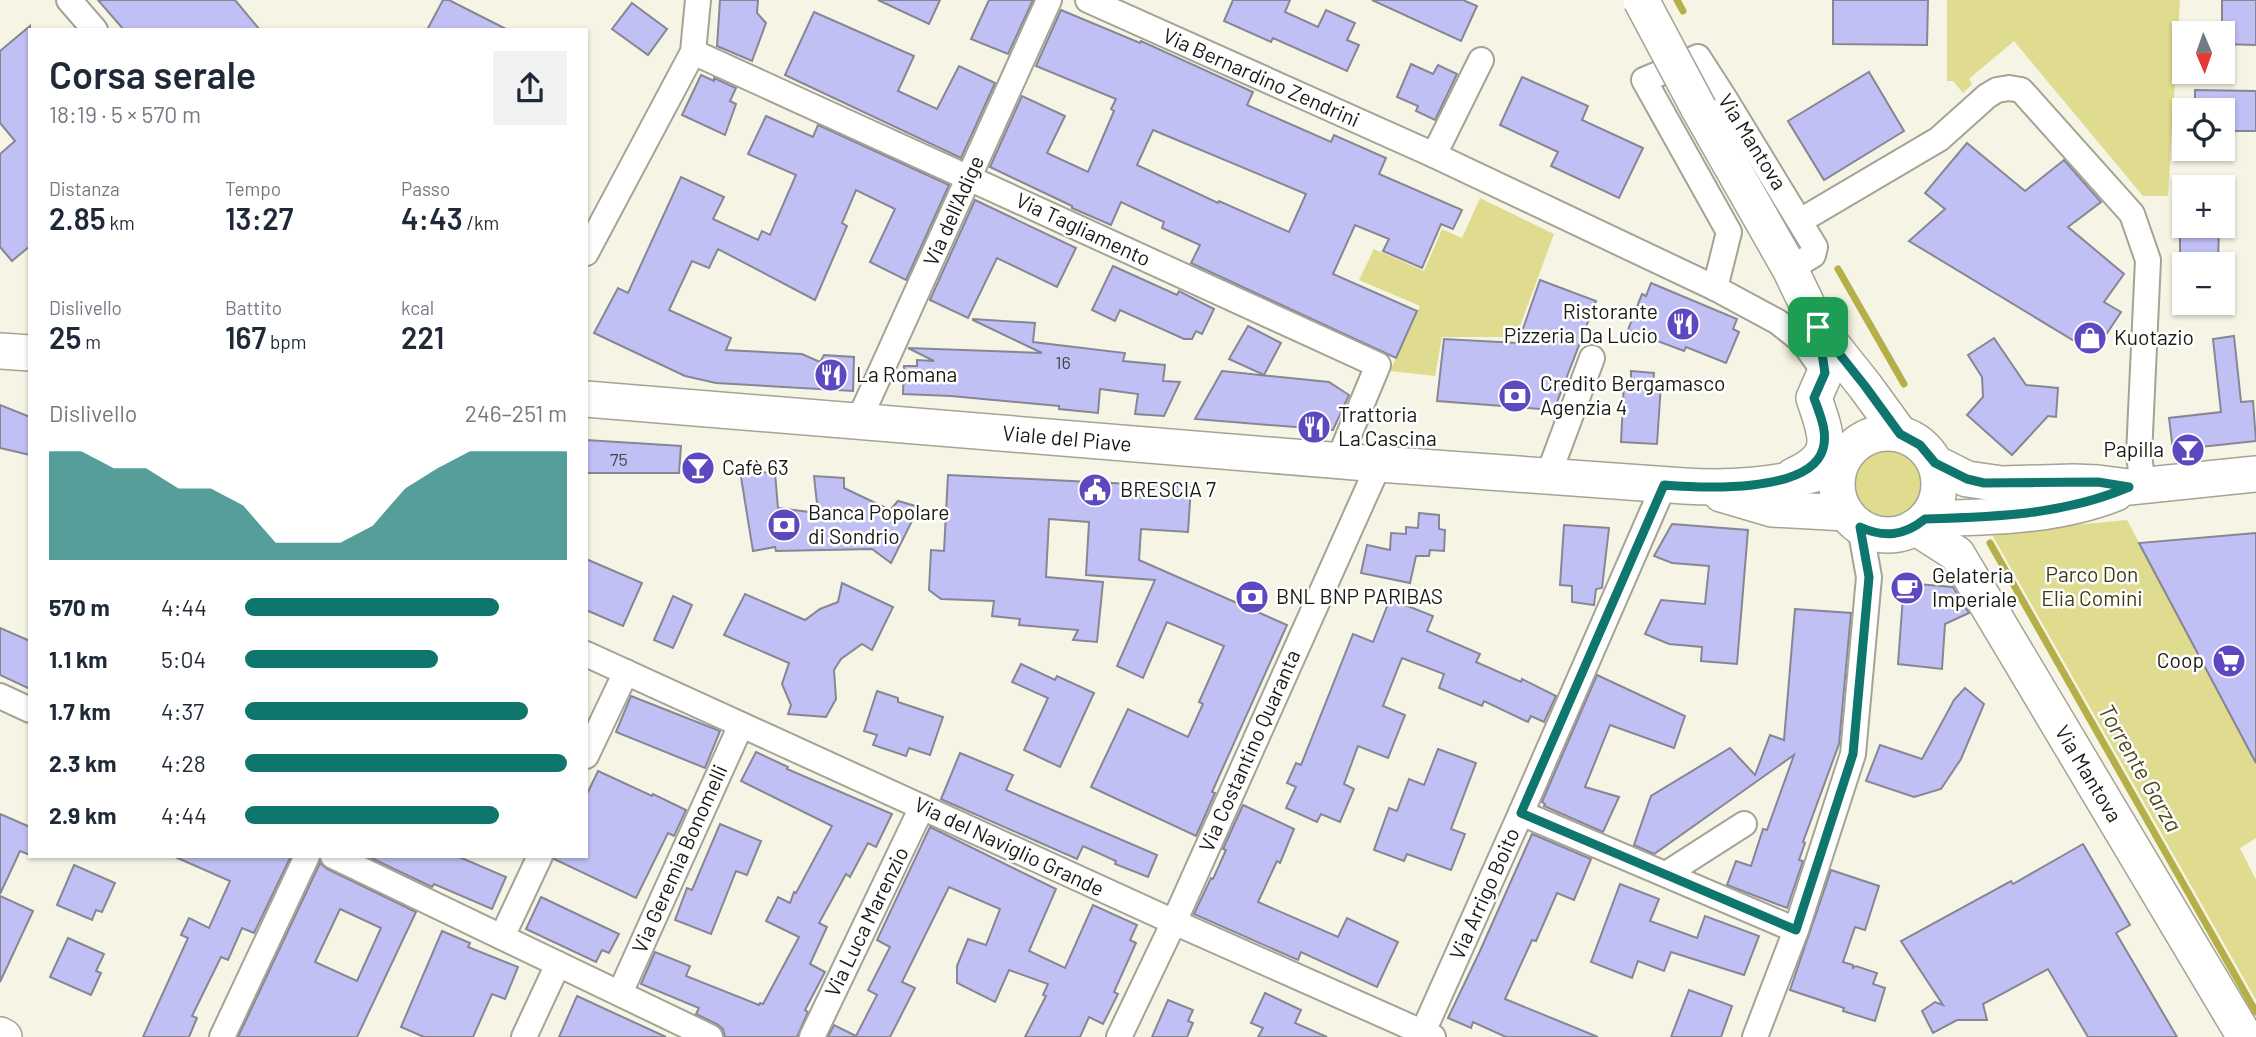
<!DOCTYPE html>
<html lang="it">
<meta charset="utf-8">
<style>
body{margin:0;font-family:Barlow,sans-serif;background:#f2f2f3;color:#1f2937;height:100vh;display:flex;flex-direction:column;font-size:26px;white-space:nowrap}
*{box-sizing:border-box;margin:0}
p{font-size:23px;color:#747a83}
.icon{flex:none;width:38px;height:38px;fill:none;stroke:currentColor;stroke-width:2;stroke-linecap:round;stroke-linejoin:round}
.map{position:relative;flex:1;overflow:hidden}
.details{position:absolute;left:28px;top:28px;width:560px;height:830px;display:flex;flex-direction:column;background:#fff;border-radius:0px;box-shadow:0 2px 5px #0004}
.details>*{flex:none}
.needle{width:46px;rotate:178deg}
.controls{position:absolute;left:2172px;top:21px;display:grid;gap:14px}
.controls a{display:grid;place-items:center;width:63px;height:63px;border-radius:0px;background:#fff;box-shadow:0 2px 5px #0004;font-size:35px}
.pin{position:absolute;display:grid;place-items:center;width:60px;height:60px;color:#fff;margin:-30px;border-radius:14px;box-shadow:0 4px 10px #0006}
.round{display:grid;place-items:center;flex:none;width:74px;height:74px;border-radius:0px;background:#f2f2f3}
.overview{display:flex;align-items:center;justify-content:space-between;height:119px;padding:0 21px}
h1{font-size:38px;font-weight:600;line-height:52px}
.figures{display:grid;grid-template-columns:repeat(3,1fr);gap:10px;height:119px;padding:7px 21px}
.figures div{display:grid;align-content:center}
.figures b{font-size:30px;font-weight:600}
.figures small{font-size:19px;font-weight:400}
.figures p{font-size:19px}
.chart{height:196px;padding:14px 21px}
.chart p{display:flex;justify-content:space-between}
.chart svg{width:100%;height:126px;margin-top:7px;fill:#0f766e;opacity:.7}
ul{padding:0 21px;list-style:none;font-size:23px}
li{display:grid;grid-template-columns:112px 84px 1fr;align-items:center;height:52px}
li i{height:18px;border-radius:9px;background:#0f766e}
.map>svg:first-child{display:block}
.green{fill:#dfdb8f}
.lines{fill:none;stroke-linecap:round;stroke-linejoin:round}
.stream{stroke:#b5af49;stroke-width:7}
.building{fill:#c1c0f5;stroke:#868694;stroke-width:2;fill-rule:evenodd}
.street-casing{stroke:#a4a394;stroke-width:28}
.secondary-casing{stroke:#a4a394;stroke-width:38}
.street{stroke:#fff;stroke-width:24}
.secondary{stroke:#fff;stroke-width:35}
.secondary-bridge-casing{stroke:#a4a394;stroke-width:38;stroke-linecap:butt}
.secondary-bridge{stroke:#fff;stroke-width:35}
.route-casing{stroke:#fff;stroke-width:14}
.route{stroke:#0f766e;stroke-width:9}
.labels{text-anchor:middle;stroke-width:5;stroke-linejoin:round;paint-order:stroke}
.number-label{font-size:18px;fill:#44444c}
.street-label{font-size:21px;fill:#1a1a14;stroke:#fff}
.poi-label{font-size:21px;fill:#1a1a14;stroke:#fff;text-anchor:start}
.park-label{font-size:21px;fill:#3e3c11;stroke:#fff}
.water-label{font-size:23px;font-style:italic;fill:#4c491f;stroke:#fff}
</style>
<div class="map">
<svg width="2256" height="1037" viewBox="0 0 2256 1037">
<rect width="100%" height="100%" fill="#f6f5e5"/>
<!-- green -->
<g class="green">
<path d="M1947,0H2180L2168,196H2143L2014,41L1969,79L1972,84L1963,93L1953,81H1947Z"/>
<path d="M1480,198L1554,234L1516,337H1442L1435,376L1390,371L1420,306L1359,280L1374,249L1424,271L1442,229L1462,238Z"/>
<circle cx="1888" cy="482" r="35"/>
<path d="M2127,520L2256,763V838L2240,848L2256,880V1000L1991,533Z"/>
</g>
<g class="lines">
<!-- stream -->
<g class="stream">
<path d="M1677,0L1683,11"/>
<path d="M1838,269L1904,384"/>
<path d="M1990,543L2256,1012"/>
</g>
</g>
<!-- building -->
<g class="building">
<path d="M98,0H235L260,30H124Z"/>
<path d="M443,0H449L508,30H427Z"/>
<path d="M720,0H758L757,13L766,23L752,61L717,46Z"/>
<path d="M878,0H940L929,24Z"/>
<path d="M989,0H1033L1008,54L971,39Z"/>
<path d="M1233,0H1290L1285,12L1318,27L1326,10L1355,23L1347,40L1359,45L1347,71L1273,38L1271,42L1224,21Z"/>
<path d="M1372,0H1463L1477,6L1461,41Z"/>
<path d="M1833,0H1928L1927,45L1833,44Z"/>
<path d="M2222,0H2256V45L2222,44Z"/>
<path d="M632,3L667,29L648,55L612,29Z"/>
<path d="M1061,10L1140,43L1141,41L1253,92L1247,105L1331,142L1334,135L1386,158L1379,174L1462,210L1453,229L1441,224L1422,268L1383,251L1389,239L1355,225L1333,274L1417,311L1396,358L1191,263L1200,245L1162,228L1164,222L1121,202L1111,225L1072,208V206L990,167L1022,96L1065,116L1047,153L1088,172L1114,111L1111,109L1116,99L1036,66ZM1153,130L1306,194L1289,232L1219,201L1218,203L1137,165Z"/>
<path d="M814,12L914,56L898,91L937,109L959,66L995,83L961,158L785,75Z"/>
<path d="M30,26V246L12,261L0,247V154L15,141L0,123V51Z"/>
<path d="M1411,64L1433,74L1438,65L1457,74L1435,120L1416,111L1418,106L1397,97Z"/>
<path d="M1869,72L1904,131L1824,180L1788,121Z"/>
<path d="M701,75L714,81V78L736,88L730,101L736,104L725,135L682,115Z"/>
<path d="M1522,77L1588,106L1582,120L1643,148L1619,198L1551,166L1558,152L1500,125Z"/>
<path d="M2195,90L2256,91V131H2222V110H2195Z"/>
<path d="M766,116L813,137L818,125L949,185L906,280L870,262L895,209L856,190L842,223L847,226L815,300L718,249L709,268L692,261L669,310L731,338L726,350L802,354L820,362L824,355L854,357L853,391L716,383L685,376L594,333L618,288L628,293L681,177L724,197L713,219L758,240L762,231L770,235L796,175L748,154Z"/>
<path d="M1967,143L2025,191L2064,160L2101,202L2068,227L2124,274L2104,302L2121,312L2094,353L1909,241L1945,209L1925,193Z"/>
<path d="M975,200L1076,248L1057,287L997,258L968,318L930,300Z"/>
<path d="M2180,226H2219L2218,264H2180Z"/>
<path d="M1113,266L1177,295L1179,291L1214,309L1202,334L1196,331L1192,339H1184L1120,310L1115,321L1092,310Z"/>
<path d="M1540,280L1596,301L1554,410L1437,401L1444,339L1518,343Z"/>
<path d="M1651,283L1737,319L1733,329L1739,332L1726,363L1686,347L1684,351L1628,330L1642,294L1646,296Z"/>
<path d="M973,319L1035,323L1033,342L1125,353L1123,361L1165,365L1163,381L1180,382L1164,416L1135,414L1138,394L1100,389L1098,413L1059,409V406L951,396L903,394L904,366H917V360L934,361L908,348L1042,353L973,320Z"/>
<path d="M1248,326L1281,343L1264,375L1229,359Z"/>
<path d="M2234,336L2241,402L2253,401L2256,441L2173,450L2169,418L2221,412L2213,339Z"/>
<path d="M1994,338L2026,385L2058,388L2056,417L2048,416L2012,455L1967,415L1983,397L1982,377L1968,355Z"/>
<path d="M1222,371L1329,382L1349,395L1333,430L1195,419Z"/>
<path d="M1631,371L1654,373L1653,383L1661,384L1657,444L1621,442L1624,382H1631Z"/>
<path d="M0,405L30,417V455L0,448Z"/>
<path d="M586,440L681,446L679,473H586Z"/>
<path d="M740,471L775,473L778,508L818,513L814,476L844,478V488L890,510L898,501L919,507L891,563L872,549L776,551L775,547L753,551Z"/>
<path d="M948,475L1191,487L1188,532L1141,529L1139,560L1287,625L1212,792L1215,793L1196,836L1091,787L1128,709L1188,737L1203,704L1199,702L1224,646L1167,622L1143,678L1117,666L1155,580L1086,575L1089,522L1049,519L1046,577L1103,582L1097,642L1073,640L1078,630L1019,625L1020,619L992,616L994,601L941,599L929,590L931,550L944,551Z"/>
<path d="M1419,513L1439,515V529L1445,530L1444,551L1430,550L1429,556H1416L1410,583L1361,573L1367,545L1390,550L1391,533L1406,534V527L1418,528Z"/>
<path d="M1672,524L1748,530L1737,664L1701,661L1702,647L1669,644L1645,634L1661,600L1705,604L1709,566L1672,563L1654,556Z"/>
<path d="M1564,525L1609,528L1602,588L1596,589L1594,605L1572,602V586L1560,585Z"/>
<path d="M2256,533V763L2139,543Z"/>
<path d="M586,559L642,583L623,626L586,610Z"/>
<path d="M842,583L893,607L872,650L862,644L841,659L834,670L836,699L826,717L788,714L791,705L782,684L789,663L724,635L745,594L805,620L820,609L838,602Z"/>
<path d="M1904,583L1953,587L1969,613L1945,624L1942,669L1898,664Z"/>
<path d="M673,596L692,605L673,648L654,640Z"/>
<path d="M1390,599L1433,616L1427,631L1480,654L1476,662L1521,682L1522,679L1556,696L1544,722L1531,716L1528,722L1484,701L1482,706L1439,688L1444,674L1402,658L1383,706L1405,715L1388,758L1358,746L1344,784L1354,789L1340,822L1321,814L1317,822L1286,808L1296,787L1287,783L1296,763L1301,765L1353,634L1373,642Z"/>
<path d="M1795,609L1851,613L1839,744L1803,842L1805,843L1799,860L1803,861L1787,908L1727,885L1736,861L1751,866L1763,829L1767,830L1794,755L1654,854L1634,845L1651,796L1730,748L1755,775L1770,735L1784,740Z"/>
<path d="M0,628L30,641V689L0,675Z"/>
<path d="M1021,664L1055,680L1057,676L1094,693L1060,767L1024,750L1048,698L1012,682Z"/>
<path d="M1597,675L1685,716L1674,748L1610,725L1585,787L1619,797L1603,832L1544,806L1545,804L1542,802Z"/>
<path d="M1965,688L1984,704L1961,759L1941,789L1914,797L1866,781L1880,745L1922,759L1954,700Z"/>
<path d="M877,691L898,698V702L943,717L930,755L909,748L906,756L873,745L877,735L864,731Z"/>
<path d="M631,696L720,731L705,768L616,732Z"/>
<path d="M1438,749L1476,763L1451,829L1465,834L1451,870L1407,854L1404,861L1374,850L1389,808L1397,811L1409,779L1424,785Z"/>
<path d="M756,752L788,767L787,769L892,814L876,847L868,843L850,877L846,874L819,923L827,927L810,964L825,972L805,1010L808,1012L797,1037H725L723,1029L717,1024L696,1014L699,1008L641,984L655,952L690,966L686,976L759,1005L760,1003L763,1004L799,937L766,921L778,897L790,903L794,892L796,893L832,826L741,781Z"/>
<path d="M960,753L1013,775L1006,790L1157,855L1148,877L1115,864L1116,861L1083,846L1077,859L943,800L941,799Z"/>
<path d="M598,771L652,796L653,794L686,810L674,836L668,833L636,898L554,859L555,856H586V796Z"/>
<path d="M1243,805L1294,829L1280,863L1277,861L1258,902L1338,937L1347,918L1398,942L1377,987L1301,952L1298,960L1194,914L1211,878L1213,879L1226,850L1223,849Z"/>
<path d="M0,814L30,827V855L20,851L0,894Z"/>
<path d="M720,824L761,841L747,875L736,871L711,934L675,920L687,888L692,890Z"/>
<path d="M930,827L1056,889L1029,951L1065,968L1093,905L1137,925L1130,940L1136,943L1114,992L1118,994L1103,1024L1089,1017L1080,1037H1025L1046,996L1043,995L1048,984L1009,970L995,1002L957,983V966L968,939L986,945L1000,909L949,887L902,982L915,988L890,1037H828L834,1025L856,1036L877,995L868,990L890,947L877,940Z"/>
<path d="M1532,834L1591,859L1574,900L1557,893L1536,941L1532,940L1505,999L1598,1037H1506L1473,1022L1471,1028L1448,1018L1480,951Z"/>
<path d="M2083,844L2130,925L2116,933L2177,1037H2088L2048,969L1983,1004L1987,1020H1957L1933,1033L1922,1011L1935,1002L1943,1005L1901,941L2011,881L2013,884Z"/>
<path d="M173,856H291L254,933L242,928L228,960L221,957L192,1016L197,1018L189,1037H143L188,938L181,935L189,918L209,928L230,881Z"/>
<path d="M367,856H457L506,877L492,909L434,884L432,887Z"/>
<path d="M320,863L327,869L416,912L357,1037H238ZM340,909L381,928L357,981L315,962Z"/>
<path d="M74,865L115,883L102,912L96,910L92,920L57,905Z"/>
<path d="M1831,870L1879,886L1865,930L1855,927L1843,962L1853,965V968L1856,966L1877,973L1873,984L1885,988L1875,1021L1843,1011L1844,1008L1790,990Z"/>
<path d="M1620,884L1659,899L1650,921L1697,938L1705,916L1759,936L1744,975L1671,952L1664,971L1638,961L1632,978L1591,962Z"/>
<path d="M0,896L33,911L0,982Z"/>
<path d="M541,897L619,934L609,953L602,950L596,962L526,929Z"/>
<path d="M442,931L470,943L468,947L518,967L505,999L492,994L473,1037H424L401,1027Z"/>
<path d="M68,938L104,954L96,971L101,973L91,995L50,977Z"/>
<path d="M1689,990L1732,1006L1721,1037H1671Z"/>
<path d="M1265,993L1301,1010L1295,1023L1327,1037H1258L1263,1028L1251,1023Z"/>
<path d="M577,996L666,1037H559Z"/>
<path d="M1168,1000L1193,1010L1188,1021L1193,1023L1187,1037H1152Z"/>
</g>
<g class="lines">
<defs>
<g id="street">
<path d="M69,0L95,30"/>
<path d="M1088,0L1434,155L1715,288L1778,322L1803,342L1825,373"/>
<path d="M693,52L1378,365L1338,461"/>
<path d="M1434,155L1481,60"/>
<path d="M1800,221L1939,139L1987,96L1997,90L2009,88L2021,90L2132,214L2148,260L2139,455L2143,486"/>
<path d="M586,253L693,52L698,0"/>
<path d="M1715,288L1729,232L1644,80L1698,57L1725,99L1815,247L1813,255L1790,269"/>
<path d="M858,422L1049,0"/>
<path d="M1548,476L1592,358"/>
<path d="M586,654L1174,922L1433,1037"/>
<path d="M0,696L30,710"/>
<path d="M586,756L626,672"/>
<path d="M1521,813L1796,930"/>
<path d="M333,856L710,1037"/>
<path d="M1666,874L1744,824"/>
<path d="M502,937L540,856"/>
<path d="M620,993L741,725"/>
<path d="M1423,1032L1521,813L1664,485"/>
<path d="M222,1037L307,856"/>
<path d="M524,1037L558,964"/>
<path d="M812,1037L922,807"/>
<path d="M1119,1037L1174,922L1379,464"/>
<path d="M1755,1037L1796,930L1853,754L1869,577L1860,527"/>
</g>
<g id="secondary">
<path d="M1699,109L1790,269L1818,327L1865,386L1900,434"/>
<path d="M0,351L30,353"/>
<path d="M586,399L1379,464L1684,486C1736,489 1792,485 1840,465"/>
<circle cx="1888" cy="484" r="51"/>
<path d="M1935,463L1967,479L2002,484L2074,482L2098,483L2129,487L2256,474"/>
<path d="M1793,476C1837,456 1827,437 1814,398L1825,373"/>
<path d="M1721,494L1772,509L1846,513"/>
<path d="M1925,519C1989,517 2056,517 2116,493"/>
<path d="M1915,527L1957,554L2245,1037"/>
<path d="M0,1035L4,1037"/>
</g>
</defs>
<!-- street casing -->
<use href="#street" class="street-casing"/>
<!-- secondary casing -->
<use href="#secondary" class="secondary-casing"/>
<!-- street -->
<use href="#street" class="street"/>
<!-- secondary -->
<use href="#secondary" class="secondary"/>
<defs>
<path id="secondary-bridge" d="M1641,0L1699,109"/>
</defs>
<!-- secondary-bridge casing -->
<use href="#secondary-bridge" class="secondary-bridge-casing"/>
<!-- secondary-bridge -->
<use href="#secondary-bridge" class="secondary-bridge"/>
</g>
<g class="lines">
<defs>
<path id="route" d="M1818,327L1865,386L1900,434L1920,445L1935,463L1967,479L1984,483L2098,482L2129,487C2063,515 1996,517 1925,519C1904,536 1884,538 1860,527L1869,577L1853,754L1796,930L1521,813L1664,485C1701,488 1810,494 1823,449C1828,432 1820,415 1814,398L1825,373Z"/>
</defs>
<!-- route casing -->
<use href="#route" class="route-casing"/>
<!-- route -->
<use href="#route" class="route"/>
</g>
<!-- icons -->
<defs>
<symbol id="restaurant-disc" viewBox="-11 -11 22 22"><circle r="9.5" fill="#5d48c0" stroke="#fff"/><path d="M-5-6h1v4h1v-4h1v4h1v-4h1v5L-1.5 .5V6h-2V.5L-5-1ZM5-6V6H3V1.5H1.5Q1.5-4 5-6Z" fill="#fff"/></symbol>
<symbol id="shop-disc" viewBox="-11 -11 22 22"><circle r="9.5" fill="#5d48c0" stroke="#fff"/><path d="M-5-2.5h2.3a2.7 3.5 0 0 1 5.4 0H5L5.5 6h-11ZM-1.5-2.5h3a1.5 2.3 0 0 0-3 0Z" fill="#fff"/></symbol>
<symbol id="bank-disc" viewBox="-11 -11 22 22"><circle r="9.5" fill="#5d48c0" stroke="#fff"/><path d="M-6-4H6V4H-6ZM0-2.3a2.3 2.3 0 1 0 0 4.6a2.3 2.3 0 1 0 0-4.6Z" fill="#fff"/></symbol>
<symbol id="bar-disc" viewBox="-11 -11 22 22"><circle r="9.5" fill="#5d48c0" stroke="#fff"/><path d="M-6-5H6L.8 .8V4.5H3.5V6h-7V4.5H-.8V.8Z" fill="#fff"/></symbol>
<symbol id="civic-disc" viewBox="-11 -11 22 22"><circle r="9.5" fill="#5d48c0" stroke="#fff"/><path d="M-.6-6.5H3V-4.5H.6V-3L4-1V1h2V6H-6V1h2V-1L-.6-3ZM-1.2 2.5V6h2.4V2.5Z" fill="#fff"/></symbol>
<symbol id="cafe-disc" viewBox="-11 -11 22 22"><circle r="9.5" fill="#5d48c0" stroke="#fff"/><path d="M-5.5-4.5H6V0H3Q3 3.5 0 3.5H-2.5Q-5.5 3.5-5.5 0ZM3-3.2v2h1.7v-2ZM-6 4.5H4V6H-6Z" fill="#fff"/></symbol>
<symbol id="supermarket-disc" viewBox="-11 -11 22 22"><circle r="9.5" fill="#5d48c0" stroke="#fff"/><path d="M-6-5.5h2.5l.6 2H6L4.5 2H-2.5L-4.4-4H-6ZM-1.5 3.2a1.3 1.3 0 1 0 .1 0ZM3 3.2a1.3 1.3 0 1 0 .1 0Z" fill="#fff"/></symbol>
</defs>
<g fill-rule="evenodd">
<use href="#restaurant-disc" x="1664" y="305" width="38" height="38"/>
<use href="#shop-disc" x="2071" y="319" width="38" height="38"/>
<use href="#restaurant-disc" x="812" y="356" width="38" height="38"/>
<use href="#bank-disc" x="1496" y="377" width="38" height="38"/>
<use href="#restaurant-disc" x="1295" y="408" width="38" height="38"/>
<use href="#bar-disc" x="2169" y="431" width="38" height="38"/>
<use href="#bar-disc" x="679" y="449" width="38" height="38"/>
<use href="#civic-disc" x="1076" y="471" width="38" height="38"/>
<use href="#bank-disc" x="765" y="506" width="38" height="38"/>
<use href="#cafe-disc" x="1888" y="569" width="38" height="38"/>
<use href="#bank-disc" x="1233" y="578" width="38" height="38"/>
<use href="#supermarket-disc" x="2210" y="642" width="38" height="38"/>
</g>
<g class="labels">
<!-- number labels -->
<g class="number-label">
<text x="1063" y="369">16</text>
<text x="619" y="466">75</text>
</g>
<!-- street labels -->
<g class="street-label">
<text transform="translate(1261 78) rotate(24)" y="7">Via Bernardino Zendrini</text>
<text transform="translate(1752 142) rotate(58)" y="7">Via Mantova</text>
<text transform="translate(954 211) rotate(-66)" y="7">Via dell'Adige</text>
<text transform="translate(1083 230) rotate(25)" y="7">Via Tagliamento</text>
<text transform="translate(1067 439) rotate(5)" y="7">Viale del Piave</text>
<text transform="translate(1250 751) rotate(-66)" y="7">Via Costantino Quaranta</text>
<text transform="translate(2088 774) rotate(59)" y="7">Via Mantova</text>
<text transform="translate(1009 847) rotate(25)" y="7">Via del Naviglio Grande</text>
<text transform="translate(680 859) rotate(-66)" y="7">Via Geremia Bonomelli</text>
<text transform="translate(1485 894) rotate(-66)" y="7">Via Arrigo Boito</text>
<text transform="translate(867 922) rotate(-64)" y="7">Via Luca Marenzio</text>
</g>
<!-- poi labels -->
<g class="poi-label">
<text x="1658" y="319" text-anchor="end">Ristorante<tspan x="1658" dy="24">Pizzeria Da Lucio</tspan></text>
<text x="2114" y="345">Kuotazio</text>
<text x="856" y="382">La Romana</text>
<text x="1540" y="391">Credito Bergamasco<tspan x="1540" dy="24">Agenzia 4</tspan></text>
<text x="1338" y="422">Trattoria<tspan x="1338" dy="24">La Cascina</tspan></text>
<text x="2164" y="457" text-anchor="end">Papilla</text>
<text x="722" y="475">Cafè 63</text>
<text x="1120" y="497">BRESCIA 7</text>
<text x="808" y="520">Banca Popolare<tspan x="808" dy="24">di Sondrio</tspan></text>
<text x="1932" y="583">Gelateria<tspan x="1932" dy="24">Imperiale</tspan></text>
<text x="1276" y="604">BNL BNP PARIBAS</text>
<text x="2204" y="668" text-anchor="end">Coop</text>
</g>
<!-- park labels -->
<g class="park-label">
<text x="2092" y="582">Parco Don<tspan x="2092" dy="24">Elia Comini</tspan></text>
</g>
<!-- water labels -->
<g class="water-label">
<text transform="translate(2140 768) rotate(60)" y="8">Torrente Garza</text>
</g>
</g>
</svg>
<div class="controls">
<a><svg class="needle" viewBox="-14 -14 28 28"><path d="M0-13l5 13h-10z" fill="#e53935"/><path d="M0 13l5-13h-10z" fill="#747a83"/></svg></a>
<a><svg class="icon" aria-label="locate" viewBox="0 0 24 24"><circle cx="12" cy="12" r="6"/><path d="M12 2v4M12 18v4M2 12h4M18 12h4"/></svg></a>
<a>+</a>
<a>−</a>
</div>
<div class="pin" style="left:1818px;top:327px;background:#1e9e55"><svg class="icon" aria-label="arrive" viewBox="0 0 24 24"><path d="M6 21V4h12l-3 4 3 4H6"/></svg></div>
<section class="details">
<div class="overview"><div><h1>Corsa serale</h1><p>18:19 · 5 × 570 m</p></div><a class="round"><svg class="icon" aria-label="share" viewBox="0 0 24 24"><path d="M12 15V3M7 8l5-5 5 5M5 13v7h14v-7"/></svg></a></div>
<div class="figures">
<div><p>Distanza</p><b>2.85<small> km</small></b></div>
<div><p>Tempo</p><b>13:27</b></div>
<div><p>Passo</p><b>4:43<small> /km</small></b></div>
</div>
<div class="figures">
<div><p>Dislivello</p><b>25<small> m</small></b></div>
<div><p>Battito</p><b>167<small> bpm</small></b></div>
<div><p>kcal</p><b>221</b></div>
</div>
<div class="chart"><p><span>Dislivello</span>246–251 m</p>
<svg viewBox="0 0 160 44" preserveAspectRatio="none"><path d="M0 44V6L10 6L20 12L30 12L40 19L50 19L60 25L70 38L80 38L90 38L100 32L110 19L120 12L130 6L140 6L150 6L160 6V44z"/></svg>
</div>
<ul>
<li><b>570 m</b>4:44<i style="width:79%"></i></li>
<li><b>1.1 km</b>5:04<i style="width:60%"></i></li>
<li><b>1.7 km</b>4:37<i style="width:88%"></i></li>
<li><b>2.3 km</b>4:28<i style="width:100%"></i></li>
<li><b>2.9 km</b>4:44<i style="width:79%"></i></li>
</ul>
</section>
</div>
